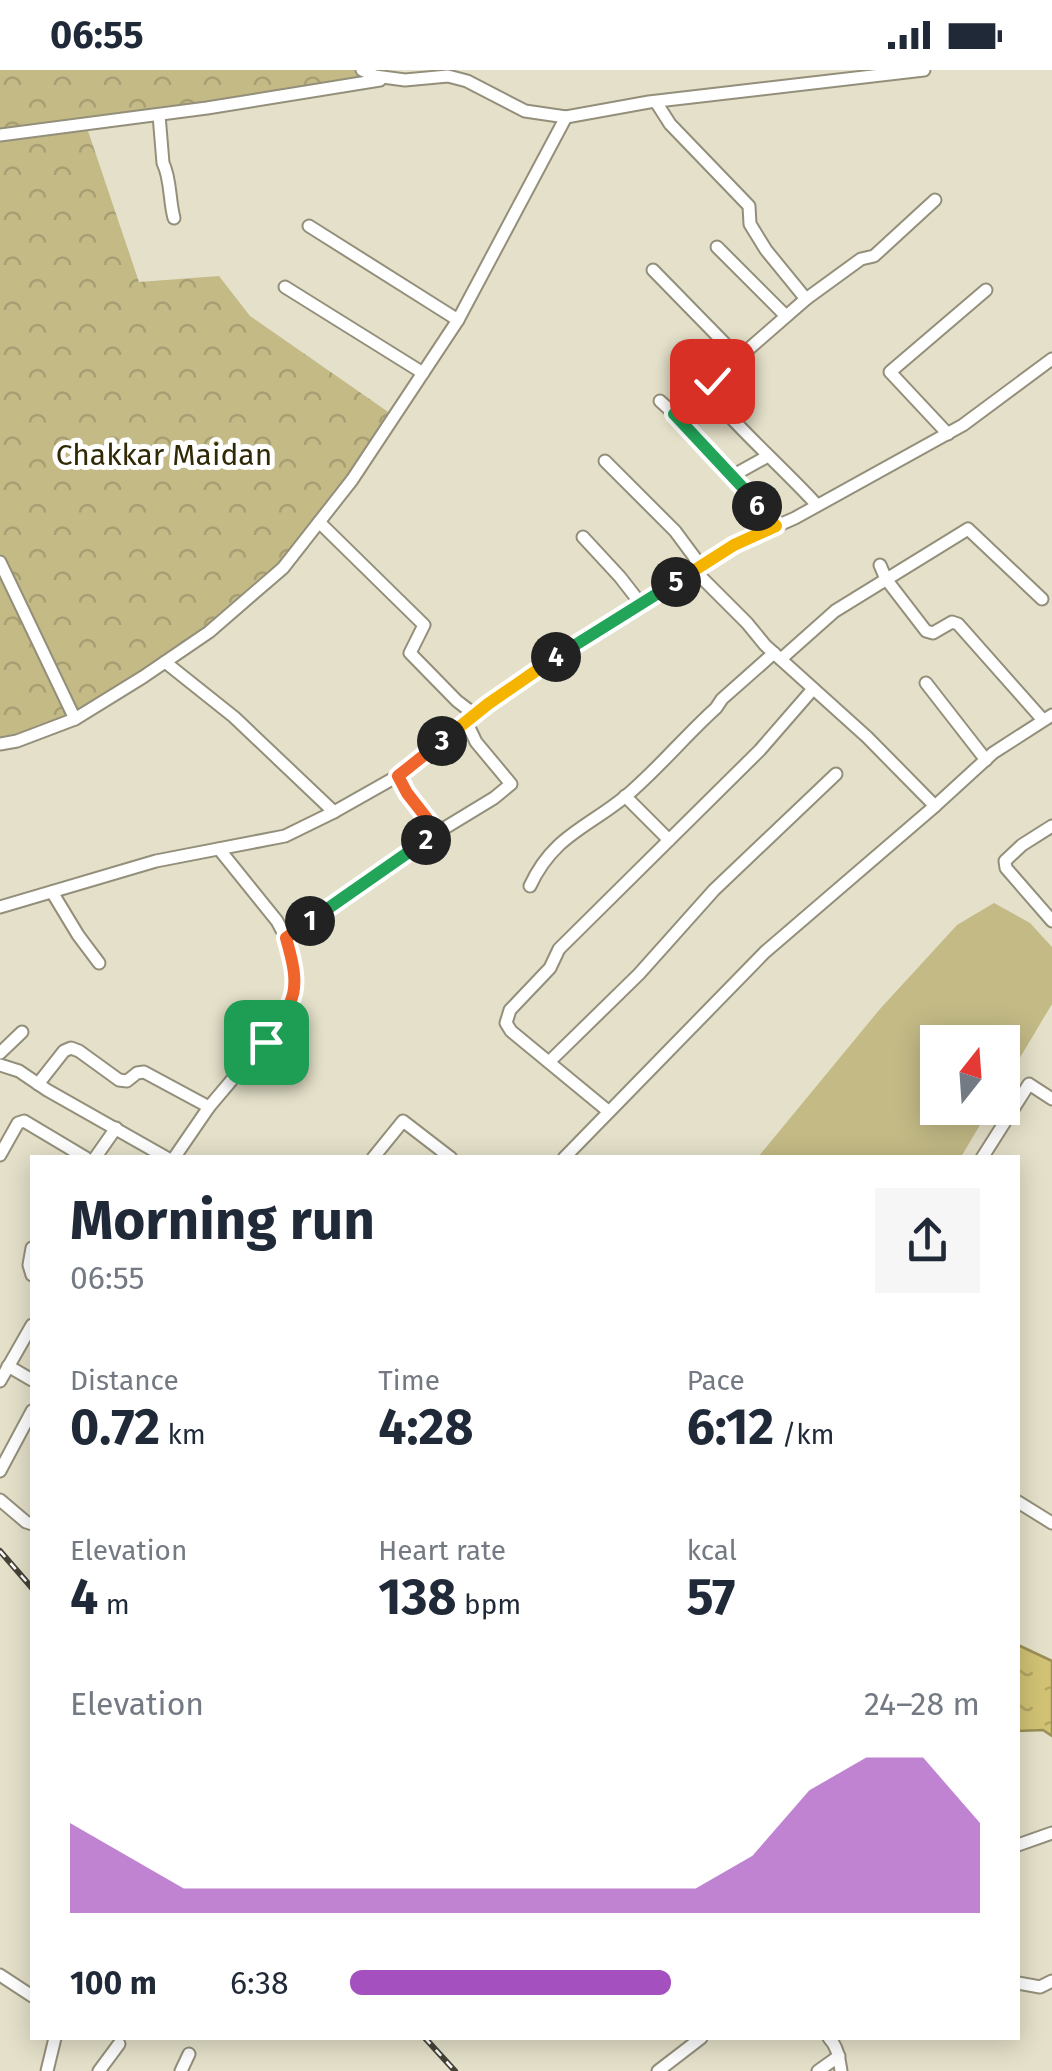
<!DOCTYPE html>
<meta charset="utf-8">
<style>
body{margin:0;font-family:"Fira Sans",sans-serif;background:#f6f6f7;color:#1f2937;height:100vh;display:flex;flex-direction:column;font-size:38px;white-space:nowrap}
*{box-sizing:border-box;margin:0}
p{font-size:32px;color:#747a83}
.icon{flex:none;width:55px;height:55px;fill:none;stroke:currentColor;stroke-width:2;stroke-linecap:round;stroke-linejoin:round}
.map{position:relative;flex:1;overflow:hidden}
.drawer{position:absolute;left:30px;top:1085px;width:990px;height:885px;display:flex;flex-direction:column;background:#fff;border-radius:0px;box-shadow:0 5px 25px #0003}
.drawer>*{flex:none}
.needle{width:65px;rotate:17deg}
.tools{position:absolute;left:920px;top:955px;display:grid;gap:20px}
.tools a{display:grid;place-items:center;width:100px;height:100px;border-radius:0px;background:#fff;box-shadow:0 5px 25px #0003;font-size:50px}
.pin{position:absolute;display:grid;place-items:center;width:85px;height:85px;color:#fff;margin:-42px;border-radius:20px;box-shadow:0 5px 15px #0006}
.km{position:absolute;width:50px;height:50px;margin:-25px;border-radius:50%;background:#222;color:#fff;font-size:28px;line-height:50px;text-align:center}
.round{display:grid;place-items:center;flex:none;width:105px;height:105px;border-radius:0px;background:#f6f6f7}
.headline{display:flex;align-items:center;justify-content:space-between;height:170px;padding:0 40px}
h1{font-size:55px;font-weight:700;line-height:75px}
.figures{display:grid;grid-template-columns:repeat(3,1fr);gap:15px;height:170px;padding:10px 40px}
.figures div{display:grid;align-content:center}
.figures b{font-size:50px;font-weight:700}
.figures small{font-size:28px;font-weight:400}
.figures p{font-size:28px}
.chart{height:280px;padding:20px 40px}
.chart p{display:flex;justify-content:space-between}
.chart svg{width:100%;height:180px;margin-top:10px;fill:#a450bf;opacity:.7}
ul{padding:0 40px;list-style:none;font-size:32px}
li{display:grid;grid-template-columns:160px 120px 1fr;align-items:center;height:75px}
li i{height:25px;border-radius:12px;background:#a450bf}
.status{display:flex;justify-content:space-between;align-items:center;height:70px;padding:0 50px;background:#fff;direction:ltr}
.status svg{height:28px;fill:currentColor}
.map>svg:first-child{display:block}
.forest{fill:url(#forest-crowns)}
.garden{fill:#c3ba86}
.water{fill:url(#water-ripples);stroke:#9a8f56;stroke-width:2.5}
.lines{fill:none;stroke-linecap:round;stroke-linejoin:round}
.minor-casing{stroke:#938f7a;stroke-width:15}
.minor{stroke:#fff;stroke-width:11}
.rail-casing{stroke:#454337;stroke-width:6}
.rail{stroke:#fff;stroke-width:2.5;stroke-dasharray:8;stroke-linecap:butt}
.split-1-casing{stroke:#fff;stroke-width:20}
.split-2-casing{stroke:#fff;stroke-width:20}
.split-3-casing{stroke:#fff;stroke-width:20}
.split-4-casing{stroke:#fff;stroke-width:20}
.split-5-casing{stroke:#fff;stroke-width:20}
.split-6-casing{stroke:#fff;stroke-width:20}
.split-7-casing{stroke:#fff;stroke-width:20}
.split-8-casing{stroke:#fff;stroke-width:20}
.split-1{stroke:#f0652b;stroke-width:12}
.split-2{stroke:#22a559;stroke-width:12}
.split-3{stroke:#f0652b;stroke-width:12}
.split-4{stroke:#f5b400;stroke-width:12}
.split-5{stroke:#22a559;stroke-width:12}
.split-6{stroke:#f5b400;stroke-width:12}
.split-7{stroke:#22a559;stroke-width:12}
.split-8{stroke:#f5b400;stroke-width:12}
.labels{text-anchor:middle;stroke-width:10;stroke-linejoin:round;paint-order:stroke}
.park-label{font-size:30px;fill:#302905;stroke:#fff}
</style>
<div class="status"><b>06:55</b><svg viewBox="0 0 49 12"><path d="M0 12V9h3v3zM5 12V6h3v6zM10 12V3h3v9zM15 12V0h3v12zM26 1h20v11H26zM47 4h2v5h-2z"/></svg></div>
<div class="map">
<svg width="1052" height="2001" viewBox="0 0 1052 2001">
<defs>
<pattern id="forest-crowns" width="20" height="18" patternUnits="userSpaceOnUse" patternTransform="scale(2.5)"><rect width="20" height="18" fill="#c3ba86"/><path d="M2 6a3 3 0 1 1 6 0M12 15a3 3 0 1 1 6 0" fill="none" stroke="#a79f73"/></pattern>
<pattern id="water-ripples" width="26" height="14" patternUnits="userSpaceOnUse" patternTransform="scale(2.5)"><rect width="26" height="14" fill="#d1c274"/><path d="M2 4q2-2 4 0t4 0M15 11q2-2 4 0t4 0" fill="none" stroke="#b3a663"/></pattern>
</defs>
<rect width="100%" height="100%" fill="#e4e0c9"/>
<!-- forest -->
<path class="forest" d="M0,0H364L375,6L86,55L139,212L219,206L250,246L394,346L283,498L209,562L75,649L0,674Z"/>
<!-- garden -->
<path class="garden" d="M994,833L1030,853L1052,877V934L1003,1016L1002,972H938V1038H990L961,1087H758L880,939L957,855Z"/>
<!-- water -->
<path class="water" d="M1018,1575L1052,1591V1666L1043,1660L1018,1661Z"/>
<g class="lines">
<defs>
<g id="minor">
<path d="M362,0L375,6L405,10L448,6L467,11L525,41L566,47L649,32L924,0"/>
<path d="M656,32L670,54L749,136L750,154L766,180L806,229"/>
<path d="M159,45L163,93C171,109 169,130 174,148"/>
<path d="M0,65L207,38L380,10"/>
<path d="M309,156L458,250"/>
<path d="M717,177L786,246"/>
<path d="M653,200L739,288"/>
<path d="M285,217L423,303"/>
<path d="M715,330C747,367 784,399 817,435"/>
<path d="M660,331L682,351L775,456"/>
<path d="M674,344L806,229L861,189L874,186L935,130"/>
<path d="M948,364L890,302L986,220"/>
<path d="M605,391L675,461L701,496"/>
<path d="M732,406L768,386"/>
<path d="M319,452L424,555L410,583L457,631L474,644"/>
<path d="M583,467L620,507L641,534"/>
<path d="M0,492L75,649"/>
<path d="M880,495L886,509L926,561L933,563L952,552L958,554L1043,650"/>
<path d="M694,500L747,553L765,575L867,667L935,736L993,683L1052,645"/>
<path d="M781,589L835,541L968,459L1042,529"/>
<path d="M165,592L234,647L334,742"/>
<path d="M926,613L986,690"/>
<path d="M0,674L17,671L75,649L143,607L209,562L283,498L352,410L458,250L566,47"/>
<path d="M399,706L407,723L439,764"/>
<path d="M625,726L669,770"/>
<path d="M1052,756L1022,775L1005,791L1006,798L1052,851"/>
<path d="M530,816C553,766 587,758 626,726C658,699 685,666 716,638L722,629L774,583"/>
<path d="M52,822L78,865L99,893"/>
<path d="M0,837L156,791L285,766L334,742L403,703L488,633L563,582L734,475L795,448L963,355L1052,289"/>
<path d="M286,868L420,773L494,728L511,714L476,672L466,651"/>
<path d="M0,983L22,962"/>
<path d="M549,992L639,904L714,820L836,704"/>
<path d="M0,995L19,1001L47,1020L167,1088"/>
<path d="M38,1014L64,981L71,978L79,981L119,1010L127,1011L137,1003L144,1002L209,1037"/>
<path d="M608,1041L511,961L506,953L510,940L550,898L559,879L760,680L813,619"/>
<path d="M0,1085L18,1053L24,1051L86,1088"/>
<path d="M95,1088L116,1058"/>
<path d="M174,1088L209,1037L274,960L290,933L296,909L286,868L277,851L219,779"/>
<path d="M373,1088L403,1051L451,1088"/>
<path d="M564,1088L765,882L935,736"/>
<path d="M982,1088L1029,1014L1052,1029"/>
<path d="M32,1178L29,1195L32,1205"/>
<path d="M8,1296L32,1310"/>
<path d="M0,1311L32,1255"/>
<path d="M0,1401L32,1341"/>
<path d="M0,1430L26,1452L32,1454"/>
<path d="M1018,1432L1052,1453"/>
<path d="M1018,1775L1052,1763"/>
<path d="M0,1905L32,1926"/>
<path d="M1018,1913L1040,1917L1052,1911"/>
<path d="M829,1968C838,1977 839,1989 841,2001"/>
<path d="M47,2001L55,1968"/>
<path d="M99,2001L119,1974"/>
<path d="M181,2001L189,1984"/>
<path d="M658,2001L701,1968"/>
<path d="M818,2001L839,1986"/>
</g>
</defs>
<!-- minor casing -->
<use href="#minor" class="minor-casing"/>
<!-- minor -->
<use href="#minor" class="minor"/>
<defs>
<g id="rail">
<path d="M0,1481L32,1518"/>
<path d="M425,1968L455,2001"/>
</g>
</defs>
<!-- rail casing -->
<use href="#rail" class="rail-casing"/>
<!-- rail -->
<use href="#rail" class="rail"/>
</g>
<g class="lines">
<defs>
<path id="split-1" d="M266,972C297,928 301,920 286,868L310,851"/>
<path id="split-2" d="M310,851L426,770"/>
<path id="split-3" d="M426,770L439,764L407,723L398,706L442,671"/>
<path id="split-4" d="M442,671L488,634L556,587"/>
<path id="split-5" d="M556,587L676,512"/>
<path id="split-6" d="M676,512L734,475L776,456L757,436"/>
<path id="split-7" d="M687,333L674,344L745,420L757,436"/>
<path id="split-8" d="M687,333L712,311"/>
</defs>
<!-- split-1 casing -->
<use href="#split-1" class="split-1-casing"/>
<!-- split-2 casing -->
<use href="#split-2" class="split-2-casing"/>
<!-- split-3 casing -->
<use href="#split-3" class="split-3-casing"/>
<!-- split-4 casing -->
<use href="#split-4" class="split-4-casing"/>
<!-- split-5 casing -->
<use href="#split-5" class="split-5-casing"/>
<!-- split-6 casing -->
<use href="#split-6" class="split-6-casing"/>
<!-- split-7 casing -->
<use href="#split-7" class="split-7-casing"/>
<!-- split-8 casing -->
<use href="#split-8" class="split-8-casing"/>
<!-- split-1 -->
<use href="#split-1" class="split-1"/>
<!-- split-2 -->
<use href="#split-2" class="split-2"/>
<!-- split-3 -->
<use href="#split-3" class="split-3"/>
<!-- split-4 -->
<use href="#split-4" class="split-4"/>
<!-- split-5 -->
<use href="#split-5" class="split-5"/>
<!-- split-6 -->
<use href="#split-6" class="split-6"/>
<!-- split-7 -->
<use href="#split-7" class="split-7"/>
<!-- split-8 -->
<use href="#split-8" class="split-8"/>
</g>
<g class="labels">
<!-- park labels -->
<g class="park-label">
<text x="164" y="395">Chakkar Maidan</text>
</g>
</g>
</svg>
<div class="tools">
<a><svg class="needle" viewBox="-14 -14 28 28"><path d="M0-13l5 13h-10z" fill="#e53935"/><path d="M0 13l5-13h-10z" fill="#747a83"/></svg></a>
</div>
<div class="pin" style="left:266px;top:972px;background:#1e9e55"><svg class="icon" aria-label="arrive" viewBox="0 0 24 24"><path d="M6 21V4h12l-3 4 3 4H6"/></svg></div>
<div class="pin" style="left:712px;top:311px;background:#d93025"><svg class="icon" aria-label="check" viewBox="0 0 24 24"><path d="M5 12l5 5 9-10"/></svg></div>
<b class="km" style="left:310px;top:851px">1</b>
<b class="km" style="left:426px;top:770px">2</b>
<b class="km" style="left:442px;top:671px">3</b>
<b class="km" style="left:556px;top:587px">4</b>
<b class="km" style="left:676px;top:512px">5</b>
<b class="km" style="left:757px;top:436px">6</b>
<section class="drawer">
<div class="headline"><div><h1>Morning run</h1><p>06:55</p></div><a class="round"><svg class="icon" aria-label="share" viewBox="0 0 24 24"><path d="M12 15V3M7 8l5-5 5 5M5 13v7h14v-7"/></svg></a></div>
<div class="figures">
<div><p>Distance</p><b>0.72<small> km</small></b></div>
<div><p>Time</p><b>4:28</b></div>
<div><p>Pace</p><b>6:12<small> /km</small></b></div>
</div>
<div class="figures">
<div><p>Elevation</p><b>4<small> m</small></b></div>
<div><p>Heart rate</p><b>138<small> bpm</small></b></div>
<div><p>kcal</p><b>57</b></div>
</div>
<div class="chart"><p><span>Elevation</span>24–28 m</p>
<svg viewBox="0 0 160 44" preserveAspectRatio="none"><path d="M0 44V22L10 30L20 38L30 38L40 38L50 38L60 38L70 38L80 38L90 38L100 38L110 38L120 30L130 14L140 6L150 6L160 22V44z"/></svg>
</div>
<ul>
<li><b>100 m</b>6:38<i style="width:51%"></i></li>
</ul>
</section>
</div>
